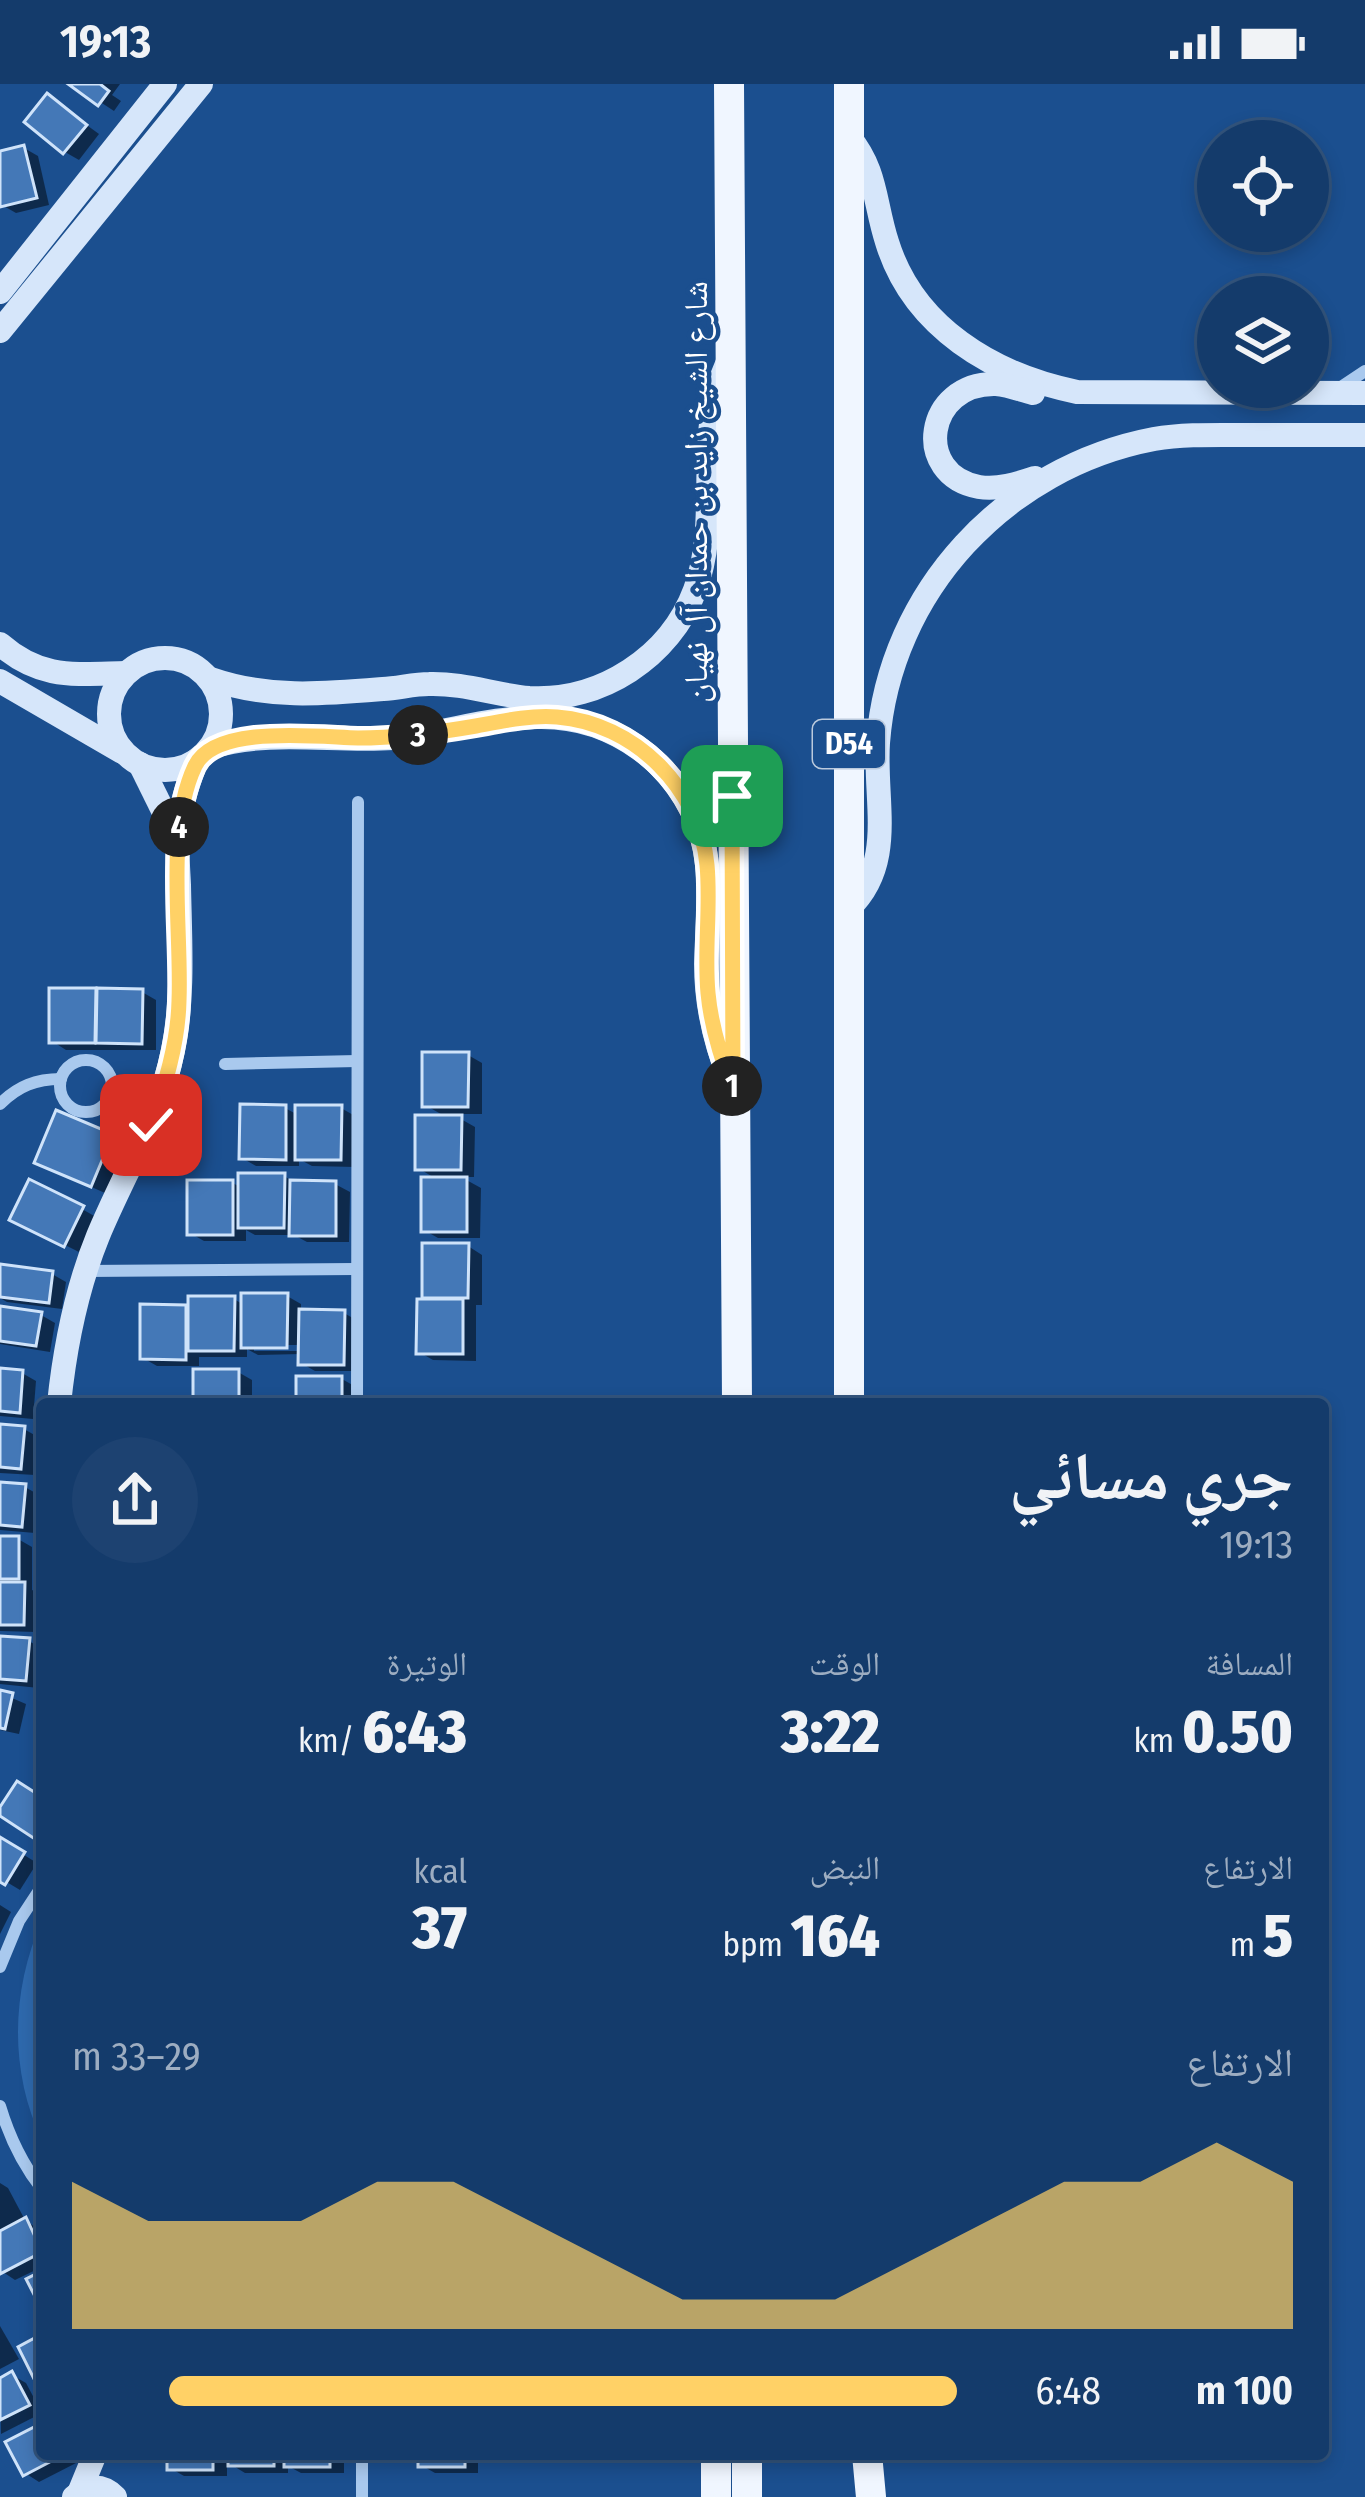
<!DOCTYPE html>
<html lang="ar">
<meta charset="utf-8">
<style>
body{margin:0;font-family:"Fira Sans Condensed","Noto Naskh Arabic",sans-serif;background:#1d4271;color:#f1f3f6;direction:rtl;height:100vh;display:flex;flex-direction:column;font-size:45px;white-space:nowrap}
*{box-sizing:border-box;margin:0}
p{font-size:39px;color:#9dadc1}
.icon{flex:none;width:66px;height:66px;fill:none;stroke:currentColor;stroke-width:2;stroke-linecap:round;stroke-linejoin:round}
.map{position:relative;flex:1;overflow:hidden;direction:ltr}
.sheet{position:absolute;left:36px;top:1314px;width:1293px;height:1062px;display:flex;flex-direction:column;background:#143b6b;border-radius:12px;box-shadow:0 6px 18px #0003,0 0 0 3px #33557e;direction:rtl}
.sheet>*{flex:none}
.tools{position:absolute;left:1197px;top:36px;display:grid;gap:24px}
.tools a{display:grid;place-items:center;width:132px;height:132px;border-radius:50%;background:#143b6b;box-shadow:0 6px 18px #0003,0 0 0 3px #33557e;font-size:60px}
.pin{position:absolute;display:grid;place-items:center;width:102px;height:102px;color:#fff;margin:-51px;border-radius:24px;box-shadow:0 6px 18px #0006}
.km{position:absolute;width:60px;height:60px;margin:-30px;border-radius:50%;background:#222;color:#fff;font-size:33px;line-height:60px;text-align:center}
.round{display:grid;place-items:center;flex:none;width:126px;height:126px;border-radius:63px;background:#1d4271}
.overview{display:flex;align-items:center;justify-content:space-between;height:204px;padding:0 36px}
h1{font-size:66px;font-weight:800;line-height:90px}
.metrics{display:grid;grid-template-columns:repeat(3,1fr);gap:18px;height:204px;padding:12px 36px}
.metrics div{display:grid;align-content:center}
.metrics b{font-size:60px;font-weight:800}
.metrics small{font-size:33px;font-weight:400}
.metrics p{font-size:33px}
.chart{height:336px;padding:24px 36px}
.chart p{display:flex;justify-content:space-between}
.chart svg{width:100%;height:216px;margin-top:12px;fill:#ffd166;opacity:.7}
ul{padding:0 36px;list-style:none;font-size:39px}
li{display:grid;grid-template-columns:192px 144px 1fr;align-items:center;height:90px}
li i{height:30px;border-radius:15px;background:#ffd166}
.status{display:flex;justify-content:space-between;align-items:center;height:84px;padding:0 60px;background:#143b6b;direction:ltr}
.status svg{height:33px;fill:currentColor}
.map>svg:first-child{display:block}
.green{fill:#2e69ad}
.shadow{fill:#0007;fill-rule:evenodd}
.building{fill:#4478b7;stroke:#cfe3fa;stroke-width:3}
.lines{fill:none;stroke-linecap:round;stroke-linejoin:round}
.street{stroke:#a9c9ee;stroke-width:12}
.secondary{stroke:#d6e6fa;stroke-width:24}
.primary{stroke:#f0f6ff;stroke-width:30}
.route-casing{stroke:#fff;stroke-width:24}
.route{stroke:#ffd166;stroke-width:15}
.labels{text-anchor:middle;stroke-width:9;stroke-linejoin:round;paint-order:stroke}
.shield{fill:#1b4f8f;stroke:#bbcadd;stroke-width:3}
.shield-label{font-size:30px;font-weight:bold;fill:#fff}
.street-label{font-size:33px;fill:#fff;stroke:#1b4f8f}
</style>
<div class="status"><b>19:13</b><svg viewBox="0 0 49 12"><path d="M0 12V9h3v3zM5 12V6h3v6zM10 12V3h3v9zM15 12V0h3v12zM26 1h20v11H26zM47 4h2v5h-2z"/></svg></div>
<div class="map">
<svg width="1365" height="2413" viewBox="0 0 1365 2413">
<rect width="100%" height="100%" fill="#1b4f8f"/>
<!-- green -->
<path class="green" d="M42,1837V2056C9,1988 11,1905 42,1837Z"/>
<!-- shadow -->
<g class="shadow">
<path d="M73,0H120L112,11L121,17L114,27Z"/>
<path d="M48,13L99,50L79,76L65,68Z"/>
<path d="M24,64L38,72L49,121L16,129L2,121L0,70Z"/>
<path d="M52,907L142,908L156,916V966H66L52,957Z"/>
<path d="M468,971L482,979V1030H452L475,1043L474,1093H461L481,1104L480,1154H438L424,1146L438,1096L418,1084L448,1034L425,1021Z"/>
<path d="M285,1024L298,1031L341,1024L355,1032V1083L312,1082L299,1075V1082H256L242,1074Z"/>
<path d="M58,1030L126,1061L105,1109L51,1085Z"/>
<path d="M284,1092L297,1100H335L350,1108L349,1158H307L294,1151H255L246,1146V1157H204L190,1149L233,1099L241,1104Z"/>
<path d="M82,1125L96,1133L79,1168L27,1142Z"/>
<path d="M425,1162H468L482,1171V1221H476V1277L433,1276L419,1268L425,1218Z"/>
<path d="M0,1183L52,1190L66,1198L62,1225L7,1218L0,1214Z"/>
<path d="M287,1212L301,1220V1228L344,1229L358,1237V1287H315L301,1279V1270L258,1271L247,1265V1273H199V1282H157L143,1274V1223L191,1224L234,1215L244,1221ZM254,1261H302V1267H254Z"/>
<path d="M0,1225L41,1231L55,1239L50,1268L0,1260Z"/>
<path d="M0,1287L22,1289L36,1297L33,1335L0,1332Z"/>
<path d="M238,1288L252,1296V1320H196Z"/>
<path d="M342,1295L356,1303V1320H299Z"/>
<path d="M0,1343L24,1345L38,1353L35,1391L0,1389Z"/>
<path d="M0,1401L25,1403L39,1411L35,1449L0,1446Z"/>
<path d="M0,1455H18L32,1463V1506L38,1509L37,1548L0,1547Z"/>
<path d="M0,1555L29,1557L42,1565L39,1604L0,1600Z"/>
<path d="M0,1609L26,1620L19,1650L0,1646Z"/>
<path d="M0,1756L37,1779L20,1806L0,1794Z"/>
<path d="M0,1821L11,1828L0,1850Z"/>
<path d="M0,2099L8,2104L25,2136L42,2148V2183L15,2196L0,2186Z"/>
<path d="M0,2242L19,2275L0,2285Z"/>
<path d="M12,2291L26,2299L42,2329L1,2350L0,2297Z"/>
<path d="M42,2342V2370H76L80,2377L39,2398L25,2389Z"/>
<path d="M170,2370H344V2389H301L288,2382V2389H245L227,2378V2392H184L170,2384Z"/>
<path d="M421,2370H478V2389H435L421,2381Z"/>
</g>
<!-- building -->
<g class="building">
<path d="M68,0H100L109,7L98,22Z"/>
<path d="M47,9L87,41L63,70L24,38Z"/>
<path d="M24,61L37,114L0,123V67Z"/>
<path d="M49,904H96L95,959H49Z"/>
<path d="M97,904L143,905L142,960L96,959Z"/>
<path d="M422,968H469L468,1023H422Z"/>
<path d="M240,1020L286,1021V1076L239,1075Z"/>
<path d="M295,1021H342L341,1076H295Z"/>
<path d="M56,1026L113,1050L91,1103L34,1079Z"/>
<path d="M415,1031H462L461,1086H415Z"/>
<path d="M238,1089H285L284,1144H238Z"/>
<rect x="421" y="1093" width="46" height="55"/>
<path d="M29,1095L84,1122L64,1163L9,1136Z"/>
<rect x="187" y="1096" width="46" height="55"/>
<path d="M290,1096L336,1097V1152H289Z"/>
<path d="M422,1159H469L468,1214H422Z"/>
<path d="M0,1180L53,1187L49,1219L0,1213Z"/>
<path d="M241,1209H288L287,1264H241Z"/>
<path d="M188,1212H235L234,1267H188Z"/>
<path d="M417,1215H463V1270H416Z"/>
<path d="M140,1220L186,1221V1276L140,1275Z"/>
<path d="M0,1222L42,1228L36,1262L0,1257Z"/>
<path d="M299,1225L345,1226L344,1281H298Z"/>
<path d="M0,1284L23,1286L20,1329L0,1327Z"/>
<rect x="193" y="1285" width="46" height="35"/>
<rect x="296" y="1292" width="46" height="28"/>
<path d="M0,1340L25,1342L21,1385L0,1383Z"/>
<path d="M0,1398L26,1400L22,1443L0,1441Z"/>
<rect x="0" y="1452" width="19" height="43"/>
<path d="M0,1498H25L24,1541H0Z"/>
<path d="M0,1552L30,1554L26,1597L0,1595Z"/>
<path d="M0,1606L13,1609L5,1645L0,1644Z"/>
<path d="M17,1697L42,1713V1751L38,1757L0,1732V1723Z"/>
<path d="M0,1753L25,1768L5,1801L0,1798Z"/>
<path d="M26,2133L42,2168L0,2190V2147Z"/>
<path d="M42,2187V2226L26,2195Z"/>
<path d="M42,2250V2293L35,2297L18,2263Z"/>
<path d="M12,2287L30,2321L0,2336V2294Z"/>
<path d="M42,2339V2370H65L23,2392L5,2358Z"/>
<rect x="167" y="2370" width="46" height="16"/>
<rect x="228" y="2370" width="46" height="12"/>
<rect x="284" y="2370" width="46" height="13"/>
<rect x="418" y="2370" width="47" height="13"/>
</g>
<g class="lines">
<!-- street -->
<g class="street">
<path d="M1341,303L1365,287"/>
<circle cx="86" cy="1002" r="26"/>
<path d="M225,980L357,977"/>
<path d="M0,1020C18,1002 36,995 61,995"/>
<path d="M85,1187L356,1185"/>
<path d="M357,1320L358,718"/>
<path d="M0,1883L19,1837L42,1802"/>
<path d="M0,2022C9,2052 22,2080 42,2105"/>
<path d="M362,2370V2413"/>
</g>
<!-- secondary -->
<g class="secondary">
<path d="M849,53C877,87 874,118 887,158C913,243 993,291 1077,308L1365,309"/>
<path d="M0,208L165,0"/>
<path d="M0,247L201,0"/>
<path d="M1033,309C1021,306 1009,301 996,300C925,298 912,391 979,403C998,406 1017,400 1035,394"/>
<path d="M0,560C41,596 75,590 126,589"/>
<circle cx="165" cy="630" r="56"/>
<path d="M211,595C269,615 323,610 383,605C399,604 414,600 429,600C464,599 495,611 529,614C601,618 670,573 695,506C722,433 693,354 727,280"/>
<path d="M0,597L122,668"/>
<path d="M211,663C271,645 331,658 393,654C441,650 489,634 537,633C613,631 681,681 702,753C713,793 707,839 706,880C706,920 715,959 730,996"/>
<path d="M140,680L176,753"/>
<path d="M849,824C896,779 874,717 878,659C889,507 1006,383 1154,355C1184,350 1215,351 1245,351C1285,351 1325,351 1365,351"/>
<path d="M59,1320C65,1262 76,1206 98,1152C124,1089 160,1033 173,966C184,912 180,856 179,801C178,780 176,759 179,738C182,716 189,696 197,676"/>
<path d="M79,2409L95,2370"/>
<path d="M74,2413C87,2401 102,2400 115,2413"/>
</g>
<!-- primary -->
<g class="primary">
<path d="M729,0L737,1320"/>
<path d="M849,0V1320"/>
<path d="M747,2370V2413"/>
<path d="M867,2370L871,2413"/>
<path d="M716,2413V2370"/>
</g>
</g>
<g class="lines">
<defs>
<path id="route" d="M151,1041C165,1001 178,960 179,917C182,846 165,745 195,682C215,640 318,653 358,654C398,654 436,649 476,642C503,637 529,631 557,633C634,639 700,704 707,781C711,823 704,866 708,909C711,942 721,974 733,1005L732,712"/>
</defs>
<!-- route casing -->
<use href="#route" class="route-casing"/>
<!-- route -->
<use href="#route" class="route"/>
</g>
<g class="labels">
<!-- shield labels -->
<rect class="shield" x="813" y="636" width="72" height="48" rx="9"/>
<g class="shield-label">
<text x="849" y="670">D54</text>
</g>
<!-- street labels -->
<g class="street-label">
<text transform="translate(695 408) rotate(-90)" y="12">شارع الشيخ زايد بن حمدان آل نهيان</text>
</g>
</g>
</svg>
<div class="tools">
<a><svg class="icon" aria-label="locate" viewBox="0 0 24 24"><circle cx="12" cy="12" r="6"/><path d="M12 2v4M12 18v4M2 12h4M18 12h4"/></svg></a>
<a><svg class="icon" aria-label="layers" viewBox="0 0 24 24"><path d="M12 4l9 5-9 5-9-5zM3 14l9 5 9-5"/></svg></a>
</div>
<div class="pin" style="left:732px;top:712px;background:#1e9e55"><svg class="icon" aria-label="arrive" viewBox="0 0 24 24"><path d="M6 21V4h12l-3 4 3 4H6"/></svg></div>
<div class="pin" style="left:151px;top:1041px;background:#d93025"><svg class="icon" aria-label="check" viewBox="0 0 24 24"><path d="M5 12l5 5 9-10"/></svg></div>
<b class="km" style="left:732px;top:1002px">1</b>
<b class="km" style="left:418px;top:651px">3</b>
<b class="km" style="left:179px;top:743px">4</b>
<section class="sheet">
<div class="overview"><div><h1>جري مسائي</h1><p>19:13</p></div><a class="round"><svg class="icon" aria-label="share" viewBox="0 0 24 24"><path d="M12 15V3M7 8l5-5 5 5M5 13v7h14v-7"/></svg></a></div>
<div class="metrics">
<div><p>المسافة</p><b>0.50<small> km</small></b></div>
<div><p>الوقت</p><b>3:22</b></div>
<div><p>الوتيرة</p><b>6:43<small> /km</small></b></div>
</div>
<div class="metrics">
<div><p>الارتفاع</p><b>5<small> m</small></b></div>
<div><p>النبض</p><b>164<small> bpm</small></b></div>
<div><p>kcal</p><b>37</b></div>
</div>
<div class="chart"><p><span>الارتفاع</span>29–33 m</p>
<svg viewBox="0 0 160 44" preserveAspectRatio="none"><path d="M0 44V14L10 22L20 22L30 22L40 14L50 14L60 22L70 30L80 38L90 38L100 38L110 30L120 22L130 14L140 14L150 6L160 14V44z"/></svg>
</div>
<ul>
<li><b>100 m</b>6:48<i style="width:89%"></i></li>
</ul>
</section>
</div>
